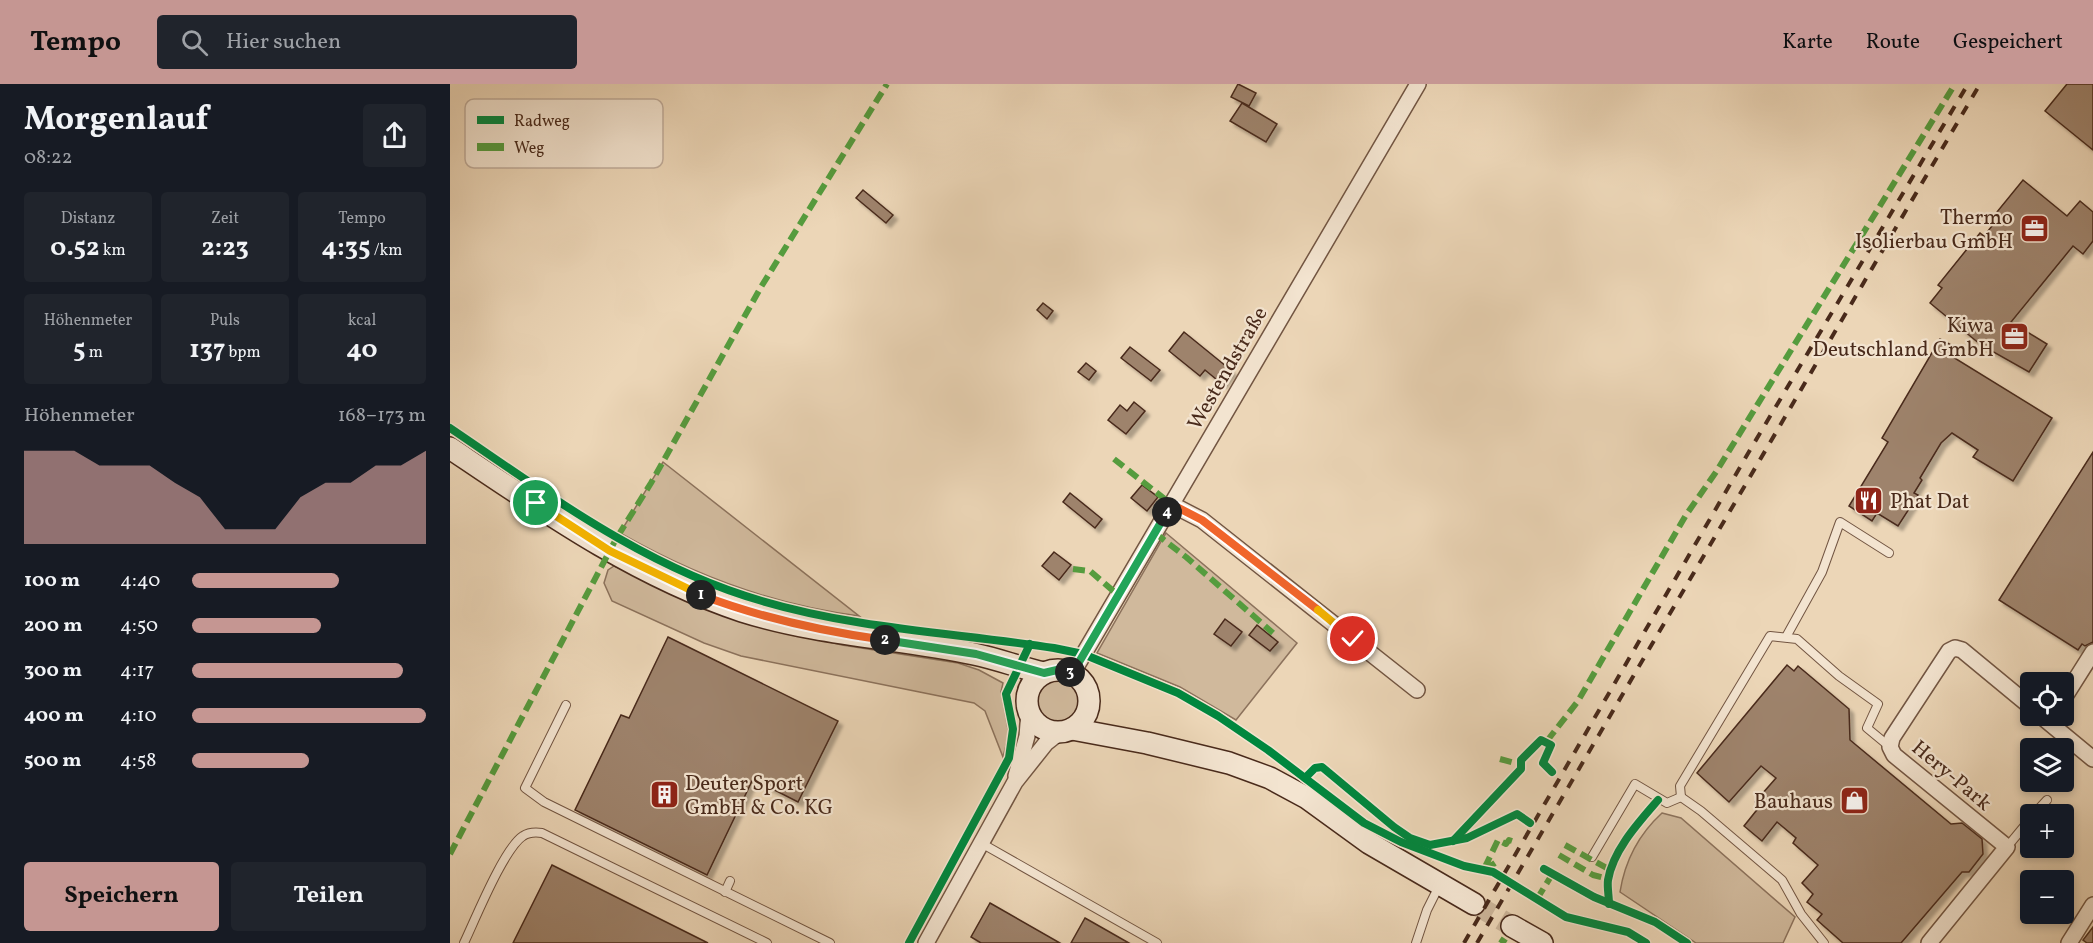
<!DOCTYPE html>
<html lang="de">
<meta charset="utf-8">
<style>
body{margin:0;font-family:Vollkorn,serif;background:#20242c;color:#f1f3f6;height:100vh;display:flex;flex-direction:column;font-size:22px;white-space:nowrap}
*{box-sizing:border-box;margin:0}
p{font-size:20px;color:#9ea1a6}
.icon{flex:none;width:33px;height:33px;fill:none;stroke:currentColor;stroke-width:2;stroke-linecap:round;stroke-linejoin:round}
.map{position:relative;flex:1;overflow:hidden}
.details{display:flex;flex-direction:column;background:#171b24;width:450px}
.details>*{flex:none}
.tools{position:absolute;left:1570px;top:588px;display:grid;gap:12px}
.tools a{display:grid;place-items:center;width:54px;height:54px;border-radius:6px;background:#171b24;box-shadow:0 3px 9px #0003;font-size:30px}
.pin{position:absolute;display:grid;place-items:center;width:51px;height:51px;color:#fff;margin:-26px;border:3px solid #fff;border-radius:50%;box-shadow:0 2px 6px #0007}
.km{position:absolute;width:30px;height:30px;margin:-15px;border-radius:50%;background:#222;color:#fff;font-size:16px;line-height:30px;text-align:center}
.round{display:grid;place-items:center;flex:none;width:63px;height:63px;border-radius:6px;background:#20242c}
.headline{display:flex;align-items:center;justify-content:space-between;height:102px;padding:0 24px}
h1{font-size:33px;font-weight:700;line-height:45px}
.stats{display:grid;grid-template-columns:repeat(3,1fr);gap:9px;height:102px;padding:6px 24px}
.stats div{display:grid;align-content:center;border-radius:6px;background:#20242c;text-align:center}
.stats b{font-size:26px;font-weight:700}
.stats small{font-size:16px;font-weight:400}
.stats p{font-size:16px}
.chart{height:168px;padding:12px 24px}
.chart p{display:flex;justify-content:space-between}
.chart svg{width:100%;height:108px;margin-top:6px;fill:#c59692;opacity:.7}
.primary-button{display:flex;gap:12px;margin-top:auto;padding:12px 24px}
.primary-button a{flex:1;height:69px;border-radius:6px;background:#c59692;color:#111;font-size:24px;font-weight:700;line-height:69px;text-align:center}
.primary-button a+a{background:#20242c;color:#f1f3f6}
ul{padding:0 24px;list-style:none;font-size:20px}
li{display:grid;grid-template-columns:96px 72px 1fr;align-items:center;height:45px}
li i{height:15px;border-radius:8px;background:#c59692}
header{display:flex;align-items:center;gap:36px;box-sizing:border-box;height:84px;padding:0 30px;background:#c59692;color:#111}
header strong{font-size:28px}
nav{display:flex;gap:33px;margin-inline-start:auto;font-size:21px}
.search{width:420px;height:54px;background:#20242c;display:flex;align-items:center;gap:15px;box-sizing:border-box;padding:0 21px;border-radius:6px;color:#9ea1a6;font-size:22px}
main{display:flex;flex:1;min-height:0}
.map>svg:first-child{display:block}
.green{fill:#d0b99c;stroke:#8c725c;stroke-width:1.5}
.building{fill:#9e836c;stroke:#492a1b;stroke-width:1.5;filter:url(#shadow)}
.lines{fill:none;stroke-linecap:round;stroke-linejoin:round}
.secondary-tunnel{stroke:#cbb498;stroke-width:21;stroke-dasharray:21 10;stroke-linecap:butt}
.service-casing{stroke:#725542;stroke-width:10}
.minor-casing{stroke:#725542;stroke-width:18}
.secondary-casing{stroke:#492a1b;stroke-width:24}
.service{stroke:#f3e4d0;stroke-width:8}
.minor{stroke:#f3e4d0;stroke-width:15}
.secondary{stroke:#f3e4d0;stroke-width:21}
.rail{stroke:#492a1b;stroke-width:4;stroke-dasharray:10 10;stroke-linecap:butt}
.quiet{stroke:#559c3e;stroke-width:6;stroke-dasharray:12 6;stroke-linecap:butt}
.cycleway-casing{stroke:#f3e4d0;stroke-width:11}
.cycleway{stroke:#00873e;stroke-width:8}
.split-1-casing{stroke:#fff;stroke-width:12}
.split-2-casing{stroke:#fff;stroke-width:12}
.split-3-casing{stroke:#fff;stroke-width:12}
.split-4-casing{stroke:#fff;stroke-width:12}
.split-5-casing{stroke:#fff;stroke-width:12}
.split-6-casing{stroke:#fff;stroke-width:12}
.split-1{stroke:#f5b400;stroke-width:8}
.split-2{stroke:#f0652b;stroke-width:8}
.split-3{stroke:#22a559;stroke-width:8}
.split-4{stroke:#22a559;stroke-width:8}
.split-5{stroke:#f0652b;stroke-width:8}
.split-6{stroke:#f5b400;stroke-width:8}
.labels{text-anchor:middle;stroke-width:4.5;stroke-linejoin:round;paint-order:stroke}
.poi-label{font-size:21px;fill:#492a1b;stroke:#f3e4d0;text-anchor:end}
.street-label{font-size:21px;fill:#492a1b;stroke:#f3e4d0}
.key{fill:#f3e4d0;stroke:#c0ac9a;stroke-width:1.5}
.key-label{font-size:16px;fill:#492a1b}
</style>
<header>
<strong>Tempo</strong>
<div class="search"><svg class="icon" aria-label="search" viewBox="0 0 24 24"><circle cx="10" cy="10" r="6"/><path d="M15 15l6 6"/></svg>Hier suchen</div>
<nav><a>Karte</a><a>Route</a><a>Gespeichert</a></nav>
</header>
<main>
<section class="details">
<div class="headline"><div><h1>Morgenlauf</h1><p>08:22</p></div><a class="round"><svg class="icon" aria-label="share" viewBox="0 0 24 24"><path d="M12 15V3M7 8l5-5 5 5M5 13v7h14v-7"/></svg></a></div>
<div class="stats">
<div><p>Distanz</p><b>0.52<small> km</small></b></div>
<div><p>Zeit</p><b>2:23</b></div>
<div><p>Tempo</p><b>4:35<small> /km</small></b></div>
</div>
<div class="stats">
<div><p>Höhenmeter</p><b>5<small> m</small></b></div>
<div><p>Puls</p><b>137<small> bpm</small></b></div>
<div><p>kcal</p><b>40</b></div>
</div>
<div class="chart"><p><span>Höhenmeter</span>168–173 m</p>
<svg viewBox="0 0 160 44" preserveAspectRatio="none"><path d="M0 44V6L10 6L20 6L30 12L40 12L50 12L60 19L70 25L80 38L90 38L100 38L110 25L120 19L130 19L140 12L150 12L160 6V44z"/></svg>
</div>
<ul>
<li><b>100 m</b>4:40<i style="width:63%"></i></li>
<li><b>200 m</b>4:50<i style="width:55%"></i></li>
<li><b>300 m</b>4:17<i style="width:90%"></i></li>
<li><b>400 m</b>4:10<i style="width:100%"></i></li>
<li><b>500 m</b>4:58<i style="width:50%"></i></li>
</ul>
<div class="primary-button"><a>Speichern</a><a>Teilen</a></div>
</section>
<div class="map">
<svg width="1643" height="859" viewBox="0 0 1643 859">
<defs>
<filter id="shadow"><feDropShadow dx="4.5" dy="4.5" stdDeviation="1.5" flood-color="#0004"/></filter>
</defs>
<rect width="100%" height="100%" fill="#ecd6b7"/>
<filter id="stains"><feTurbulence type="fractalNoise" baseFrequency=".00333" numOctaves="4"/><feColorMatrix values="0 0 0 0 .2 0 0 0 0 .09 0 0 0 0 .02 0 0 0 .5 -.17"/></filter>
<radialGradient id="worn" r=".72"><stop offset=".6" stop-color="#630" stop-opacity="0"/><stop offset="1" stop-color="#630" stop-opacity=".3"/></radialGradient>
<!-- green -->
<g class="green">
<path d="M213,378L409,532C323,521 245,492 170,449Z"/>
<path d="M716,449L847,559L786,636L730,603L647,569Z"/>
<path d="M164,482L328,546L392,561L508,579L529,586L553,599L551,608L559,650L553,673L535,627L524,619L291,572L254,559L162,517L154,499L158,486Z"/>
<circle cx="608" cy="617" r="23"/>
<path d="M1212,729L1231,734L1345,833L1333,859H1246L1170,808C1175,776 1188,751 1212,729Z"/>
</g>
<!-- building -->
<g class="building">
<path d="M788,0L806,9L799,22L781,13Z"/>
<path d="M1617,0H1643V66L1595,27Z"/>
<path d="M792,19L827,40L816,58L780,37Z"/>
<path d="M1573,96L1617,132L1630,117L1643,128V157L1633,170L1623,162L1561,238L1597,260L1579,288L1531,261L1480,219L1492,204L1488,201L1530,149L1534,152L1546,137L1542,134Z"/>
<path d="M413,106L443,131L436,139L406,114Z"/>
<path d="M593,219L603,227L597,235L587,226Z"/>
<path d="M734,248L782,287L772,300L755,286L750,292L719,267Z"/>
<path d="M1490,255L1503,262L1498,270L1602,334L1563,397L1523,373L1528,366L1502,349L1491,359L1470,394L1472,396L1464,409L1468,411L1448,442L1427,429L1422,437L1399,422L1438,358L1432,354Z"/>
<path d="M680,263L710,286L701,297L671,274Z"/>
<path d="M636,279L646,287L639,296L628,288Z"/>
<path d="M684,318L695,327L676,350L658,336L670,321L677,327Z"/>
<path d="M1643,368V558L1635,562L1632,560L1628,566L1549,516Z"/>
<path d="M692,401L708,413L697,427L681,414Z"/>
<path d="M620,409L652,435L645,444L613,418Z"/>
<path d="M604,468L621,481L609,496L592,482Z"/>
<path d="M775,535L792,548L781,562L764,550Z"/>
<path d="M807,541L828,558L820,567L799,551Z"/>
<path d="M218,553L388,637L348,718L303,695L257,791L125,726L171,631L179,634Z"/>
<path d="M1337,581L1344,587L1348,582L1399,625L1400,656L1501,740L1512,739L1532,755L1533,770L1519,788H1512L1451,859H1393L1367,836L1372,830L1357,818L1363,810L1352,799L1368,781L1343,759L1346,754L1327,738L1312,757L1294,742L1310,722L1305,718L1326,694L1311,682L1279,718L1247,689Z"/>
<path d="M102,781L258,859H63Z"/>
<path d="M540,819L610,859H531L521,853Z"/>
<path d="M635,834L679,859H621Z"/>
<path d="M1643,843V859H1637L1633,856Z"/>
</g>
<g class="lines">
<!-- secondary-tunnel -->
<path class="secondary-tunnel" d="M1024,820L1062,842"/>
<defs>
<g id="service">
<path d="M1336,553L1372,488L1390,438L1439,469"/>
<path d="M116,621L75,704L94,718L380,859"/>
<path d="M1231,713L1230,702L1320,552L1347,555L1389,592L1428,620L1417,644L1440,663"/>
<path d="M1231,713L1251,727L1332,796L1351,830L1374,859"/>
<path d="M1584,730L1597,716"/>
<path d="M531,759L707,859"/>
<path d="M1557,763L1581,734"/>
<path d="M1142,773L1185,700L1217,719L1231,713"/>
<path d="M275,808L280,797"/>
<path d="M14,859C25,836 54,764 73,752C79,748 85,748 92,749L317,859"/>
<path d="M966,859L977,826L989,802"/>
</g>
<g id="minor">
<path d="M721,420L752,436L967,606"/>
<path d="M622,590L968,0"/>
<path d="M1614,614L1643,568"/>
<path d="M1591,632L1643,675"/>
<path d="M566,692L577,652L579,628"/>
<path d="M476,859L565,698L596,659L610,648"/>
<path d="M1479,859L1557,763L1444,671L1440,663L1442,654L1499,567L1505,564L1512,566L1581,623"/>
<path d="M1619,859L1643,821"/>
</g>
<g id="secondary">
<path d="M0,364C92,426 186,492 292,527C368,551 447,554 524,570C548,575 571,584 594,589"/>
<circle cx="608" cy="617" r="31"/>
<path d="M622,645L697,659L779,679L820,694L857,714L919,759L1024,820"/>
<path d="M1062,842L1092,859"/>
</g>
</defs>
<!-- service casing -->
<use href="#service" class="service-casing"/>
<!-- minor casing -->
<use href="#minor" class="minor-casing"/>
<!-- secondary casing -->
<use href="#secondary" class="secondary-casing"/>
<!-- service -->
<use href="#service" class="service"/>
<!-- minor -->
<use href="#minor" class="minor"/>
<!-- secondary -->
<use href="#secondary" class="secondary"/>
<!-- rail -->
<g class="rail">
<path d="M1014,859L1300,366L1518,0"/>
<path d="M1027,859L1530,0"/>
</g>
<!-- quiet -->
<g class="quiet">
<path d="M664,375L721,420"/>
<path d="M705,449L736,473L823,549"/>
<path d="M623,485L640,487L668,511"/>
<path d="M1097,657L1128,617L1236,431L1266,388L1505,0"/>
<path d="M1050,675L1072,681"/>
<path d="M1115,761L1162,787"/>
<path d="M0,770L166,455L201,399L311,203L437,0"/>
<path d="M1109,771L1143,791L1158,795"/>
<path d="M1045,779L1033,787L1048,756L1056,760L1059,756L1062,757"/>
<path d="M1087,815L1103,789"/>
<path d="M1050,855L1056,859"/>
</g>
<defs>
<g id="cycleway">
<path d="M0,344C99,411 196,484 312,517C407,545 507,549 604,564L633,570L728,609L768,632L818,666L914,739L951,758L1014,782L1043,788L1116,833L1178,848L1196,859"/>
<path d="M855,694L865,684L872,683L944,743L960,754L980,761L1017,754L1067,730L1080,739"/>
<path d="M1003,757L1071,685V676L1091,656L1101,661L1093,679L1102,688"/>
<path d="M1094,785L1144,813L1205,838L1237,859"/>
<path d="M1159,820C1159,812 1157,803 1158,796C1163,766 1189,738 1208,716"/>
<path d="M459,859L559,674L563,645L556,610L580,560"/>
</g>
</defs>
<!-- cycleway casing -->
<use href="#cycleway" class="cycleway-casing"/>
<!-- cycleway -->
<use href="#cycleway" class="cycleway"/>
</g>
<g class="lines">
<defs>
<path id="split-1" d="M86,419L160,467L251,511"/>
<path id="split-2" d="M251,511C311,534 371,547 435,556"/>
<path id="split-3" d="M435,556L526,570L594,589L607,586L620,588"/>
<path id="split-4" d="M620,588L622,590L717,428"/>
<path id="split-5" d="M717,428L721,420L752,436L868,526"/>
<path id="split-6" d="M868,526L903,555"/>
</defs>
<!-- split-1 casing -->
<use href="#split-1" class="split-1-casing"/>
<!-- split-2 casing -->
<use href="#split-2" class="split-2-casing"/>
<!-- split-3 casing -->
<use href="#split-3" class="split-3-casing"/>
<!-- split-4 casing -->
<use href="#split-4" class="split-4-casing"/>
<!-- split-5 casing -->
<use href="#split-5" class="split-5-casing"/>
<!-- split-6 casing -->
<use href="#split-6" class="split-6-casing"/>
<!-- split-1 -->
<use href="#split-1" class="split-1"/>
<!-- split-2 -->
<use href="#split-2" class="split-2"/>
<!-- split-3 -->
<use href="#split-3" class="split-3"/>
<!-- split-4 -->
<use href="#split-4" class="split-4"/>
<!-- split-5 -->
<use href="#split-5" class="split-5"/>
<!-- split-6 -->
<use href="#split-6" class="split-6"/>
</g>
<!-- icons -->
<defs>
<symbol id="office-square" viewBox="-11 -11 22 22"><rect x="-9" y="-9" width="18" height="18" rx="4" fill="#8f2418" stroke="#f3e4d0"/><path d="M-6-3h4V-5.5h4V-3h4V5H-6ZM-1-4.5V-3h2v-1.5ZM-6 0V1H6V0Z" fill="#fff"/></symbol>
<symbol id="restaurant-square" viewBox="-11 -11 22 22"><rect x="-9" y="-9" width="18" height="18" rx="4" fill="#8f2418" stroke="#f3e4d0"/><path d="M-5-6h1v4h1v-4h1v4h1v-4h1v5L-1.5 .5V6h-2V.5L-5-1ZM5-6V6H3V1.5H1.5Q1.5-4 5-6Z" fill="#fff"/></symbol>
<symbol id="building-square" viewBox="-11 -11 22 22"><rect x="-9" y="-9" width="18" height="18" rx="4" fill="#8f2418" stroke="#f3e4d0"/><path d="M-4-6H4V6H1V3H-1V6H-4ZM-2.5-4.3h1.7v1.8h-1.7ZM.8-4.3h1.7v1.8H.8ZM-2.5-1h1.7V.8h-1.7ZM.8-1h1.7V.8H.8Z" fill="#fff"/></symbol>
<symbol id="shop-square" viewBox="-11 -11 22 22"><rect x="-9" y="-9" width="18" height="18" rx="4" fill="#8f2418" stroke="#f3e4d0"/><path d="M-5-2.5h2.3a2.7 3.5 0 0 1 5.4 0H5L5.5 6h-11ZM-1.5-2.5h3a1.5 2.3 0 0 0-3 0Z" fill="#fff"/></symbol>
</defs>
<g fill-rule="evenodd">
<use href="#office-square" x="1568" y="128" width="33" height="33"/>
<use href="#office-square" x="1548" y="236" width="33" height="33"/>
<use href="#restaurant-square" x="1402" y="400" width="33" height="33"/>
<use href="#building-square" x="198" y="694" width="33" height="33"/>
<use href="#shop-square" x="1388" y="700" width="33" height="33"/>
</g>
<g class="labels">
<!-- poi labels -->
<g class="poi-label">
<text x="1563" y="140">Thermo<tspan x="1563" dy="24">Isolierbau GmbH</tspan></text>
<text x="1544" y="248">Kiwa<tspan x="1544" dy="24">Deutschland GmbH</tspan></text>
<text x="1440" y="424" text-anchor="start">Phat Dat</text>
<text x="235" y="706" text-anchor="start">Deuter Sport<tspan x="235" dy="24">GmbH &amp; Co. KG</tspan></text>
<text x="1383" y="724">Bauhaus</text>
</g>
<!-- street labels -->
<g class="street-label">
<text transform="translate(777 284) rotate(-60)" y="7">Westendstraße</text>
<text transform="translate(1502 691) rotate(40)" y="7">Hery-Park</text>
</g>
</g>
<!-- legend -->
<rect x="15" y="15" width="198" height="69" rx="9" class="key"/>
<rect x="27" y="32" width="27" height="8" fill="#00873e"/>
<rect x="27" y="59" width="27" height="8" fill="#559c3e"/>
<g class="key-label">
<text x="64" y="42">Radweg</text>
<text x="64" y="69">Weg</text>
</g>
<rect width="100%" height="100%" filter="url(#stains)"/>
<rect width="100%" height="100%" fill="url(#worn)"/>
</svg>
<div class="tools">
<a><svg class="icon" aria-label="locate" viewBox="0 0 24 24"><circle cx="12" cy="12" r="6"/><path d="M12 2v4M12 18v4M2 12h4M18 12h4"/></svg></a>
<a><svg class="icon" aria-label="layers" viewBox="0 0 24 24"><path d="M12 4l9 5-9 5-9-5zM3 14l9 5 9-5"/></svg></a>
<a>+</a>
<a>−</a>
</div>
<div class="pin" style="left:86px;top:419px;background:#1e9e55"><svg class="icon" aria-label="arrive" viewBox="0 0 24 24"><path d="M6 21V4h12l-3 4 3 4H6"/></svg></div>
<div class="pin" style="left:903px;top:555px;background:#d93025"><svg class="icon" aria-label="check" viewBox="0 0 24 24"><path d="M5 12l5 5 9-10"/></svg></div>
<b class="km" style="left:251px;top:511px">1</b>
<b class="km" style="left:435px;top:556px">2</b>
<b class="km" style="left:620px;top:588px">3</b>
<b class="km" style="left:717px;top:428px">4</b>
</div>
</main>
